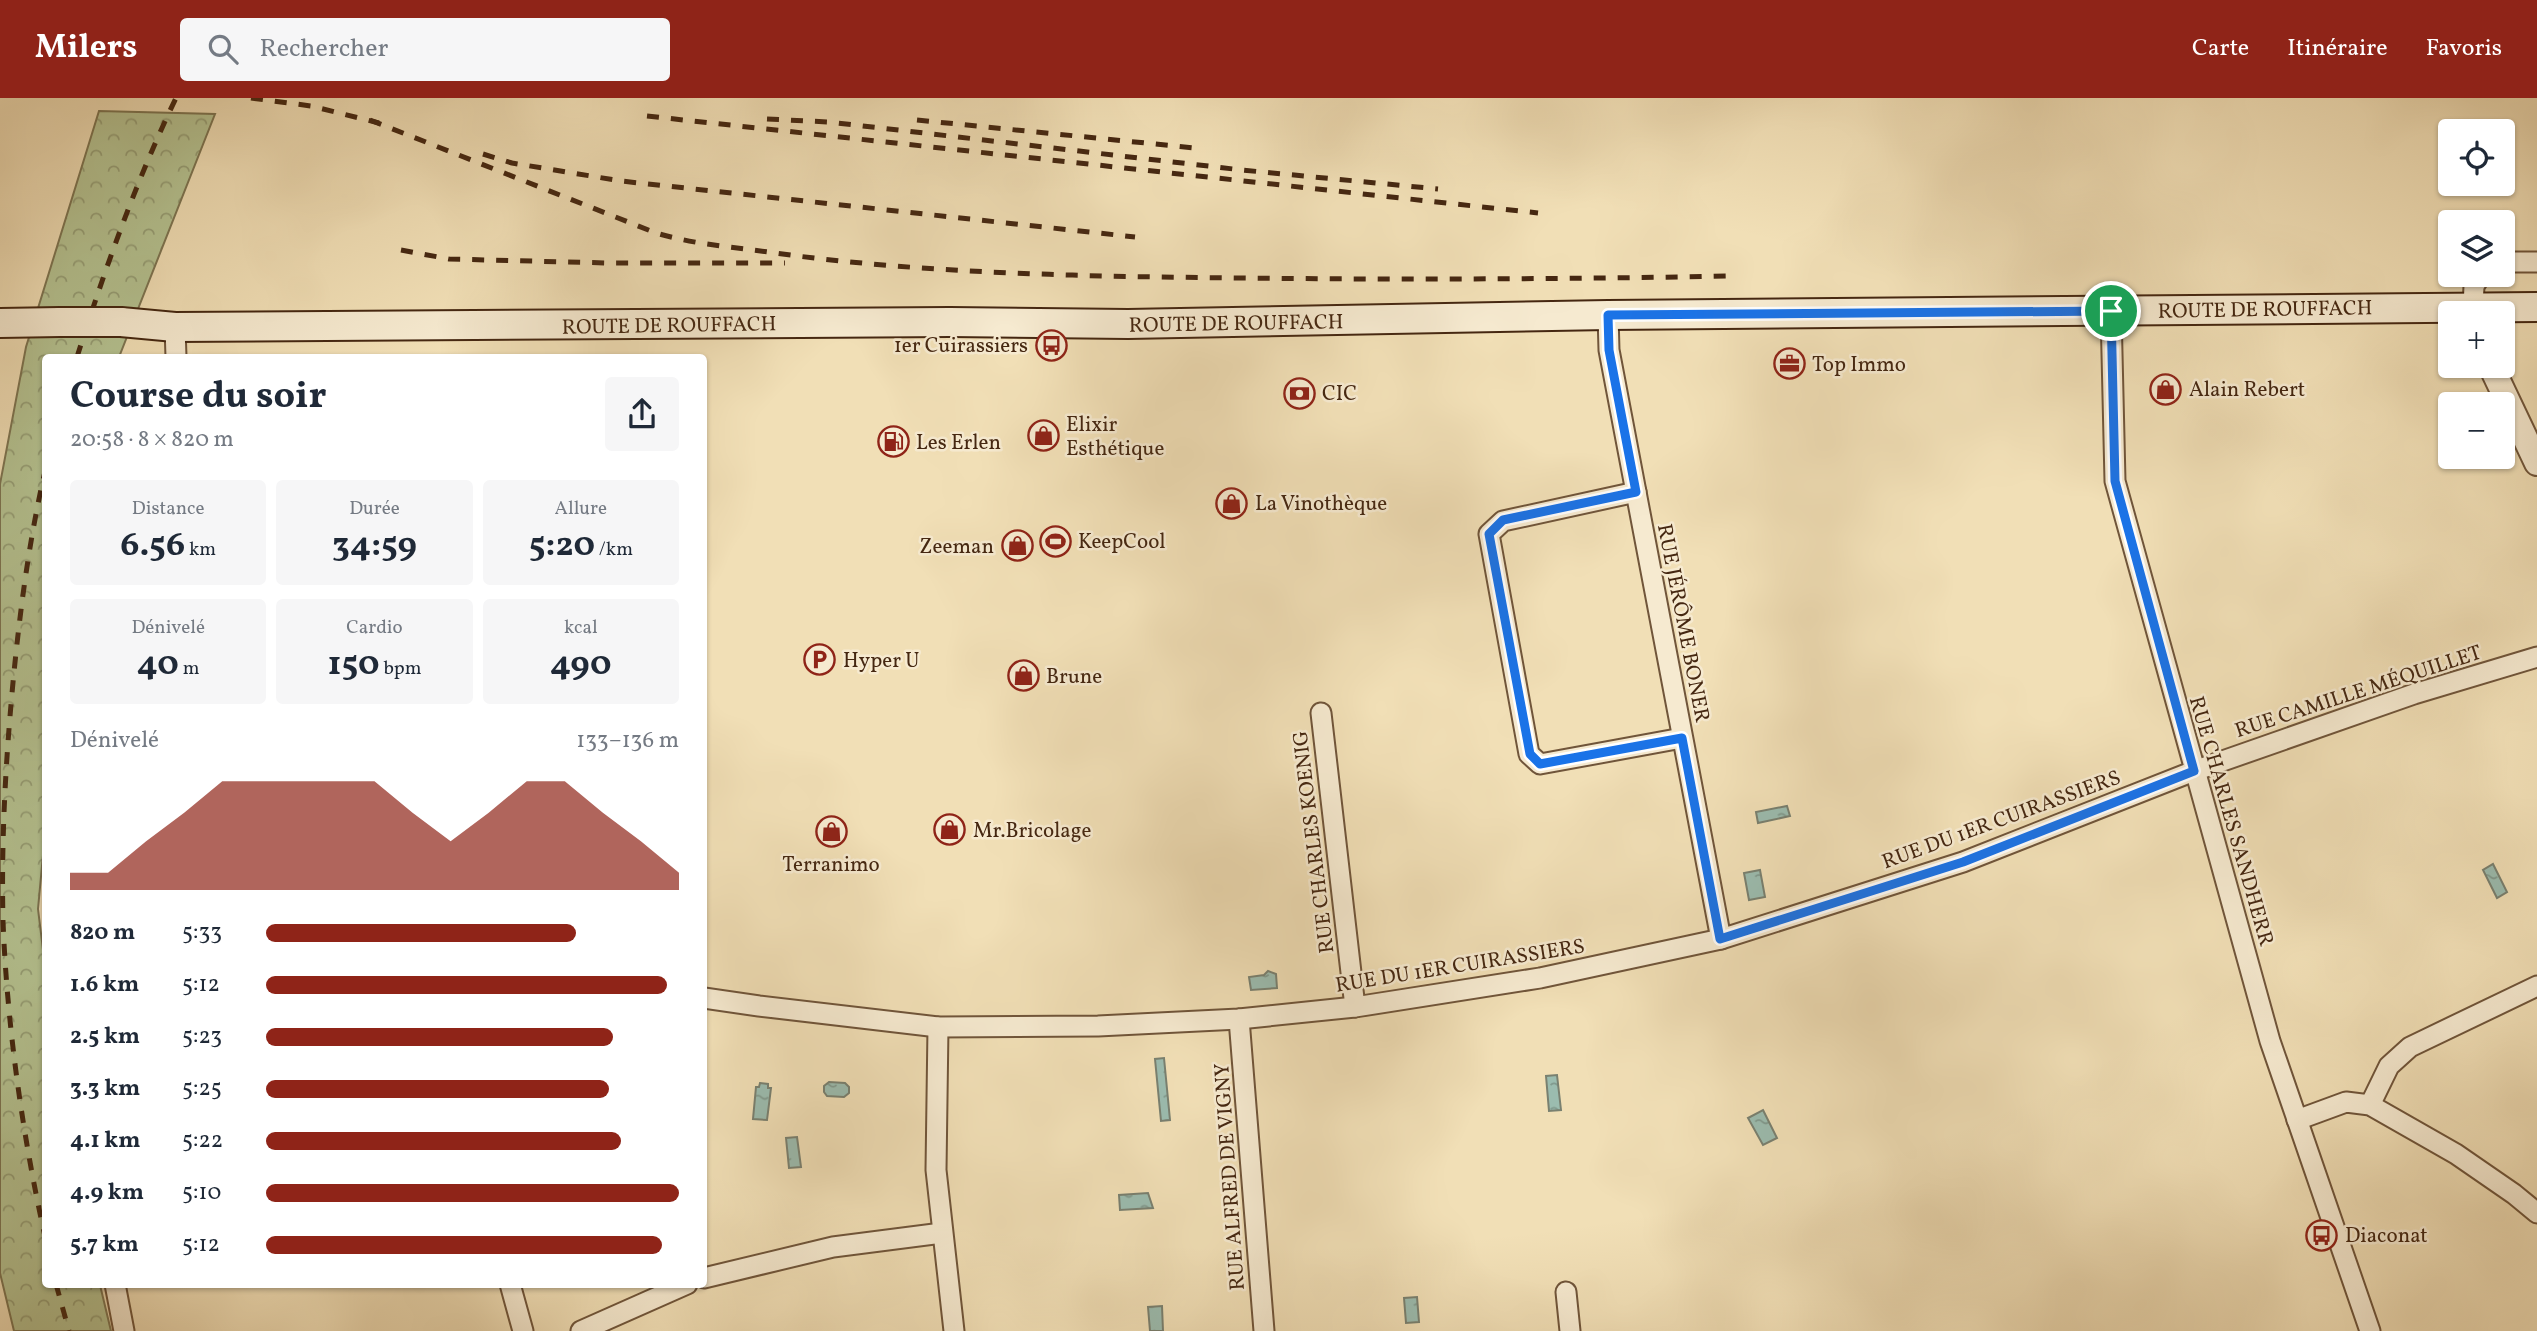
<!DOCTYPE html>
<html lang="fr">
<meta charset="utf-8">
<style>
body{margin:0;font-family:Vollkorn,serif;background:#f6f6f7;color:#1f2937;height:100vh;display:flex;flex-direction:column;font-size:26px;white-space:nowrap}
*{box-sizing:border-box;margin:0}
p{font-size:23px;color:#747a83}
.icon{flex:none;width:38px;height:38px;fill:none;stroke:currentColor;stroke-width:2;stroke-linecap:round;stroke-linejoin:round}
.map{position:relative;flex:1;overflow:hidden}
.panel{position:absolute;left:42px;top:256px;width:665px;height:934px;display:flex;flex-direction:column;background:#fff;border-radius:7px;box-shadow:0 2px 5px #0004}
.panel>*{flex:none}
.controls{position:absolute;left:2438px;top:21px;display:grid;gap:14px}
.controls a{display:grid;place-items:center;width:77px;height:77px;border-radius:7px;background:#fff;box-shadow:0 2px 5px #0004;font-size:35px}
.pin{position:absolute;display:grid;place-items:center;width:60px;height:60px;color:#fff;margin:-30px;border:4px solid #fff;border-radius:50%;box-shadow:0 2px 7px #0007}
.round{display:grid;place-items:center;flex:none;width:74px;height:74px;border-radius:7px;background:#f6f6f7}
.summary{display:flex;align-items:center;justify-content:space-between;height:119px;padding:0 28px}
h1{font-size:38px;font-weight:700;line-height:52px}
.figures{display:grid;grid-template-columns:repeat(3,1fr);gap:10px;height:119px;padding:7px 28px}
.figures div{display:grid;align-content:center;border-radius:7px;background:#f6f6f7;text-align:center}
.figures b{font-size:35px;font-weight:700}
.figures small{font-size:19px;font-weight:400}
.figures p{font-size:19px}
.chart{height:196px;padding:14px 28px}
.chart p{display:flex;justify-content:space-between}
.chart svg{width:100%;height:126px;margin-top:7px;fill:#8f2418;opacity:.7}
ul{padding:0 28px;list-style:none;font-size:23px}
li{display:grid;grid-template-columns:112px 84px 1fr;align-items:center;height:52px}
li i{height:18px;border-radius:9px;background:#8f2418}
header{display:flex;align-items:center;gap:42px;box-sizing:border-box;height:98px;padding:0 35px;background:#8f2418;color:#fff}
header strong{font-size:33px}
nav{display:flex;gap:38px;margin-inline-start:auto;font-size:24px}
.search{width:490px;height:63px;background:#f6f6f7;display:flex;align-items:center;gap:18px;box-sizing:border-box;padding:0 24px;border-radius:7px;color:#747a83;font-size:26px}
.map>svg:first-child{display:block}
.forest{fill:url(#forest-crowns);stroke:#7d7552;stroke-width:2}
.water{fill:url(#water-ripples);stroke:#798070;stroke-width:2}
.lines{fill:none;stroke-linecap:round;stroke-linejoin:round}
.minor-casing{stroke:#70553a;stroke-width:23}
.tertiary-casing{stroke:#70553a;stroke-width:28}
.secondary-casing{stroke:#452711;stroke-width:32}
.minor{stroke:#f6ead0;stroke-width:19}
.tertiary{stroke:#f6ead0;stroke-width:24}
.secondary{stroke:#f6ead0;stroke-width:28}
.rail{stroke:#452711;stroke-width:5;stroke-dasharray:12 12;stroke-linecap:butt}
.secondary-bridge-casing{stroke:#452711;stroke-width:32;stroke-linecap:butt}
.secondary-bridge{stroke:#f6ead0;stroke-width:28}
.route-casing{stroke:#fff;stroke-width:14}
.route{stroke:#1a73e8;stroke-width:9}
.labels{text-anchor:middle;stroke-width:5;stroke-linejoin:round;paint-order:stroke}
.street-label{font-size:21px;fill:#452711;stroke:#f6ead0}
.poi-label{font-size:21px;fill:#452711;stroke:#f6ead0;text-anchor:start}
</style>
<header>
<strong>Milers</strong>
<div class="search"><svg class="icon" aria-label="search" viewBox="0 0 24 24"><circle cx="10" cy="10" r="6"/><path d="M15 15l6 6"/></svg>Rechercher</div>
<nav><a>Carte</a><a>Itinéraire</a><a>Favoris</a></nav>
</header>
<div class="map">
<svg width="2537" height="1233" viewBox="0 0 2537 1233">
<defs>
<pattern id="forest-crowns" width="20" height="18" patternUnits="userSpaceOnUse" patternTransform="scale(1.75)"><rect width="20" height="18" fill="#b5c392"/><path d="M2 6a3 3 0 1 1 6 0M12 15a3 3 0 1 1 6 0" fill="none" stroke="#959e76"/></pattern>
<pattern id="water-ripples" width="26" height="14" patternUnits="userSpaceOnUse" patternTransform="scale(1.75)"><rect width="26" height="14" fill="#9bbcaf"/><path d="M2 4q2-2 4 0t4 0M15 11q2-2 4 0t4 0" fill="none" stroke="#80998d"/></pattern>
</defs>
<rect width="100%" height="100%" fill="#f1dfb6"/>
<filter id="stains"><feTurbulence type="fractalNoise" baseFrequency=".00286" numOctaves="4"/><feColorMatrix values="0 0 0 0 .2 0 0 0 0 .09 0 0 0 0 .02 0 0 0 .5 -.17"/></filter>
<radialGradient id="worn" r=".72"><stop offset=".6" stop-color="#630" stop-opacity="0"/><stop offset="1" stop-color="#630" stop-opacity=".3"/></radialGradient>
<!-- forest -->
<path class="forest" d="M99,13L215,16L119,259H46V725L38,811L46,876V1186L100,1187L111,1233H14L0,1175V386L26,249Z"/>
<!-- water -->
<g class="water">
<path d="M1787,708L1790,718L1758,725L1756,714Z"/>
<path d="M2493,766L2507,794L2497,800L2483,772Z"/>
<path d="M1760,772L1765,799L1749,802L1744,775Z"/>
<path d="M1268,873L1276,876L1277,890L1251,892L1249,879L1264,877Z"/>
<path d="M1164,960L1170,1022L1161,1023L1155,961Z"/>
<path d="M1557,977L1561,1012L1549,1013L1546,978Z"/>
<path d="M829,984L845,985L849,989V995L844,999L827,998L824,994V988Z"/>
<path d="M760,985L768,986V990H771L767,1022L753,1021L756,989H759Z"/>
<path d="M1763,1012L1777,1040L1763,1047L1748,1020Z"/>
<path d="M797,1039L801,1069L789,1070L786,1040Z"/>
<path d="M1148,1095L1153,1110L1120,1112L1119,1097Z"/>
<path d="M1417,1199L1419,1224L1406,1225L1404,1200Z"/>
<path d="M1162,1208L1163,1233H1150L1148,1209Z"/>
</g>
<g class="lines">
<defs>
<g id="minor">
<path d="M2502,164H2537"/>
<path d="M2473,209L2474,188L2481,177"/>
<path d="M2111,213L2115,383L2270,943L2370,1233"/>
<path d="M1608,217L1609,252L1721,841"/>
<path d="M175,229L176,259"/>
<path d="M1636,394L1503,423L1489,436L1529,656L1540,666L1682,640"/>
<path d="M1321,615L1355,909"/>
<path d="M704,900L759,908L938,929L1098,928L1239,921L1355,909L1540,880L1721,841L1963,764L2194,673L2414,596L2537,559"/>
<path d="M1239,921L1264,1233"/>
<path d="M938,929L936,1072L954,1233"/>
<path d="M2370,1007L2389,968L2410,949L2537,888"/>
<path d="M2297,1022L2346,1004L2370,1007L2456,1056L2514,1096L2537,1115"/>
<path d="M704,1180L833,1149L942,1135"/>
<path d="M115,1186L124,1233"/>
<path d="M510,1186L523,1233"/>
<path d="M1566,1194L1570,1233"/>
<path d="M581,1233L687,1186"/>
</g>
<path id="tertiary" d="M2491,268L2537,365"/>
<g id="secondary">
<path d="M121,224L175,229L950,224L1128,226L1608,217L2537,209"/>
<path d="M0,225L60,224"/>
</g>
</defs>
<!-- minor casing -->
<use href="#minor" class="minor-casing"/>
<!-- tertiary casing -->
<use href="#tertiary" class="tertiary-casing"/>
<!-- secondary casing -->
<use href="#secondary" class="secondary-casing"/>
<!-- minor -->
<use href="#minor" class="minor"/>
<!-- tertiary -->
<use href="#tertiary" class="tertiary"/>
<!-- secondary -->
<use href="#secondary" class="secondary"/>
<!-- rail -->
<g class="rail">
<path d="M251,0L311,8L379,25"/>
<path d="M647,18L1538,115"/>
<path d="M767,21L829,24L1242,72L1438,91"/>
<path d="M370,22L656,135C693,146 731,149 768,154C879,170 991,175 1103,178C1313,182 1522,182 1732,178"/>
<path d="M917,22L1195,50"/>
<path d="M483,56L512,65L621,83L1135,139"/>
<path d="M401,152L449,161L608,165H785"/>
<path d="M77,259C105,171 136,83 176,0"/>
<path d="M46,369C30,437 21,505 14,574C6,656 1,740 3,823C7,928 23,1041 46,1143"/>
<path d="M56,1186L69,1233"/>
</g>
<defs>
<path id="secondary-bridge" d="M60,224H121"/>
</defs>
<!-- secondary-bridge casing -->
<use href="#secondary-bridge" class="secondary-bridge-casing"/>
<!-- secondary-bridge -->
<use href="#secondary-bridge" class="secondary-bridge"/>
</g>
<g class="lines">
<defs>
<path id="route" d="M2111,213L2115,383L2194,673L1963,764L1720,841L1682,640L1540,666L1530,656L1489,436L1503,422L1636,394L1609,252L1608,217Z"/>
</defs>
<!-- route casing -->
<use href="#route" class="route-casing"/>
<!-- route -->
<use href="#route" class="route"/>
</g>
<!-- icons -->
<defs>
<symbol id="bus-ring" viewBox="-11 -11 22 22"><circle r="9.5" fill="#f6ead0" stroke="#8f2418" stroke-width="1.5"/><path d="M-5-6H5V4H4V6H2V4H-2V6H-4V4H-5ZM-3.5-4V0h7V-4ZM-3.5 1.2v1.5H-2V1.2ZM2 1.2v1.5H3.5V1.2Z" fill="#8f2418"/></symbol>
<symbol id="office-ring" viewBox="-11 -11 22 22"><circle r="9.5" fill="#f6ead0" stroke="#8f2418" stroke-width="1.5"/><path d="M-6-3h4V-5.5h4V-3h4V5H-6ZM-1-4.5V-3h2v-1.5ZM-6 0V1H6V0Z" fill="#8f2418"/></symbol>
<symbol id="shop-ring" viewBox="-11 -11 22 22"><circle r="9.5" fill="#f6ead0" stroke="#8f2418" stroke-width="1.5"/><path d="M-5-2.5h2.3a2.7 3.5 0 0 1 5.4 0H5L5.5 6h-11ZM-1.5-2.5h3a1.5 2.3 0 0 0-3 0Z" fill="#8f2418"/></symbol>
<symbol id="bank-ring" viewBox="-11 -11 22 22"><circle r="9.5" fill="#f6ead0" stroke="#8f2418" stroke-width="1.5"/><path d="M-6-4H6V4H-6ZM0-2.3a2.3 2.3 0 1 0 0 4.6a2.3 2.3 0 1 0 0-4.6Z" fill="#8f2418"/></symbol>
<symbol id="fuel-ring" viewBox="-11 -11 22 22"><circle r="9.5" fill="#f6ead0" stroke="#8f2418" stroke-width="1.5"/><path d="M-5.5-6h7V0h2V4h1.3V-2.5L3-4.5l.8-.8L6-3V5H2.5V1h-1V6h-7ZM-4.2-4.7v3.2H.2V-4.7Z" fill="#8f2418"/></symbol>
<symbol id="stadium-ring" viewBox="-11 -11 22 22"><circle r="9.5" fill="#f6ead0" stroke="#8f2418" stroke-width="1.5"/><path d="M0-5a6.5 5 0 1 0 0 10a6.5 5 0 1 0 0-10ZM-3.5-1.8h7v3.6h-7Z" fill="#8f2418"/></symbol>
<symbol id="parking-ring" viewBox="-11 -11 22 22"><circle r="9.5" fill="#f6ead0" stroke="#8f2418" stroke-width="1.5"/><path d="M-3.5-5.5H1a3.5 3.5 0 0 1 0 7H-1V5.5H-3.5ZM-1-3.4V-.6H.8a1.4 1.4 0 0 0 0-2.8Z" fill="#8f2418"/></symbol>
</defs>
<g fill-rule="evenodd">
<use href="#bus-ring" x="1034" y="230" width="35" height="35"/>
<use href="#office-ring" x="1772" y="248" width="35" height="35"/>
<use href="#shop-ring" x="2148" y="274" width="35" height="35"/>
<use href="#bank-ring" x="1282" y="278" width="35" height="35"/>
<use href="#shop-ring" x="1026" y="320" width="35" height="35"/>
<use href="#fuel-ring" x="876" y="326" width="35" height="35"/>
<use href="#shop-ring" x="1214" y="388" width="35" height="35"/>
<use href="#stadium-ring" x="1038" y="426" width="35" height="35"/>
<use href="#shop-ring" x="1000" y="430" width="35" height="35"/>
<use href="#parking-ring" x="802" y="544" width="35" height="35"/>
<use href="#shop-ring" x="1006" y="560" width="35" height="35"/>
<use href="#shop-ring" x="932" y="714" width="35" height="35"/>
<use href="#shop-ring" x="814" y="716" width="35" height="35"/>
<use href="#bus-ring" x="2304" y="1120" width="35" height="35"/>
</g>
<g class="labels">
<!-- street labels -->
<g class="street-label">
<text transform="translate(2265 211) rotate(-1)" y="7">ROUTE DE ROUFFACH</text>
<text transform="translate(1236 225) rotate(-1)" y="7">ROUTE DE ROUFFACH</text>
<text transform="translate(669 227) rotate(-1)" y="7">ROUTE DE ROUFFACH</text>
<text transform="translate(1684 525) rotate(79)" y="7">RUE JÉRÔME BONER</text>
<text transform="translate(2358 593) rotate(-18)" y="7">RUE CAMILLE MÉQUILLET</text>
<text transform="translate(2001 721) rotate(-20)" y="7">RUE DU 1ER CUIRASSIERS</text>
<text transform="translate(2232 723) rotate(74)" y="7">RUE CHARLES SANDHERR</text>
<text transform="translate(1313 744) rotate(-97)" y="7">RUE CHARLES KOENIG</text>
<text transform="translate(1460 867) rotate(-9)" y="7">RUE DU 1ER CUIRASSIERS</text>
<text transform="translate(1229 1079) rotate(-94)" y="7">RUE ALFRED DE VIGNY</text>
</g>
<!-- poi labels -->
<g class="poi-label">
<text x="1028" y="254" text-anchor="end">1er Cuirassiers</text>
<text x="1812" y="273">Top Immo</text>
<text x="2189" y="298">Alain Rebert</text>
<text x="1322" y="302">CIC</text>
<text x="1066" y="333">Elixir<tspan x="1066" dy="24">Esthétique</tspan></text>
<text x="916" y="351">Les Erlen</text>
<text x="1255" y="412">La Vinothèque</text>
<text x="1078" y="450">KeepCool</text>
<text x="994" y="455" text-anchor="end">Zeeman</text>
<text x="843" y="569">Hyper U</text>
<text x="1046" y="585">Brune</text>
<text x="973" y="739">Mr.Bricolage</text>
<text x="831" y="773" text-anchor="middle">Terranimo</text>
<text x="2345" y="1144">Diaconat</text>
</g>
</g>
<rect width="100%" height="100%" filter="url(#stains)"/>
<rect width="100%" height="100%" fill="url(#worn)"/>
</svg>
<div class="controls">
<a><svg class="icon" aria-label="locate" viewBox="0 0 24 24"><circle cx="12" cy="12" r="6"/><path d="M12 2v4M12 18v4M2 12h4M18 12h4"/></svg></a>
<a><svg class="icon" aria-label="layers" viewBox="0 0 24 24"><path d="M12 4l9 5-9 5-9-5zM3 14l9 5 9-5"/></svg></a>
<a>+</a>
<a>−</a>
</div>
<div class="pin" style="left:2111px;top:213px;background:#1e9e55"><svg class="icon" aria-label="arrive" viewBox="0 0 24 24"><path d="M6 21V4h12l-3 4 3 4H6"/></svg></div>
<section class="panel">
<div class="summary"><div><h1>Course du soir</h1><p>20:58 · 8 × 820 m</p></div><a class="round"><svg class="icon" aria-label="share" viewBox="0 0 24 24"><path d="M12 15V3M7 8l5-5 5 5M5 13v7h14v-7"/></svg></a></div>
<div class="figures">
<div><p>Distance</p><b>6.56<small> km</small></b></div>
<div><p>Durée</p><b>34:59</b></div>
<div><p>Allure</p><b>5:20<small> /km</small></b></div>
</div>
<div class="figures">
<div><p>Dénivelé</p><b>40<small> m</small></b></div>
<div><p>Cardio</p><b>150<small> bpm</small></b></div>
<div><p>kcal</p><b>490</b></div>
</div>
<div class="chart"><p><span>Dénivelé</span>133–136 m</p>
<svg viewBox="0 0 160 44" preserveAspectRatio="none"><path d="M0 44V38L10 38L20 27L30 17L40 6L50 6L60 6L70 6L80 6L90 17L100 27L110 17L120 6L130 6L140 17L150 27L160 38V44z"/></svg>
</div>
<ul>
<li><b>820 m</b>5:33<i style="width:75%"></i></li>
<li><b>1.6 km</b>5:12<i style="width:97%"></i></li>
<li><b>2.5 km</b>5:23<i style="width:84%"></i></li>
<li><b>3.3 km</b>5:25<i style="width:83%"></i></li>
<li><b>4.1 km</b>5:22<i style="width:86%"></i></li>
<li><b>4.9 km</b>5:10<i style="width:100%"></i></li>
<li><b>5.7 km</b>5:12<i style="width:96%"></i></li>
</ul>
</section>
</div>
